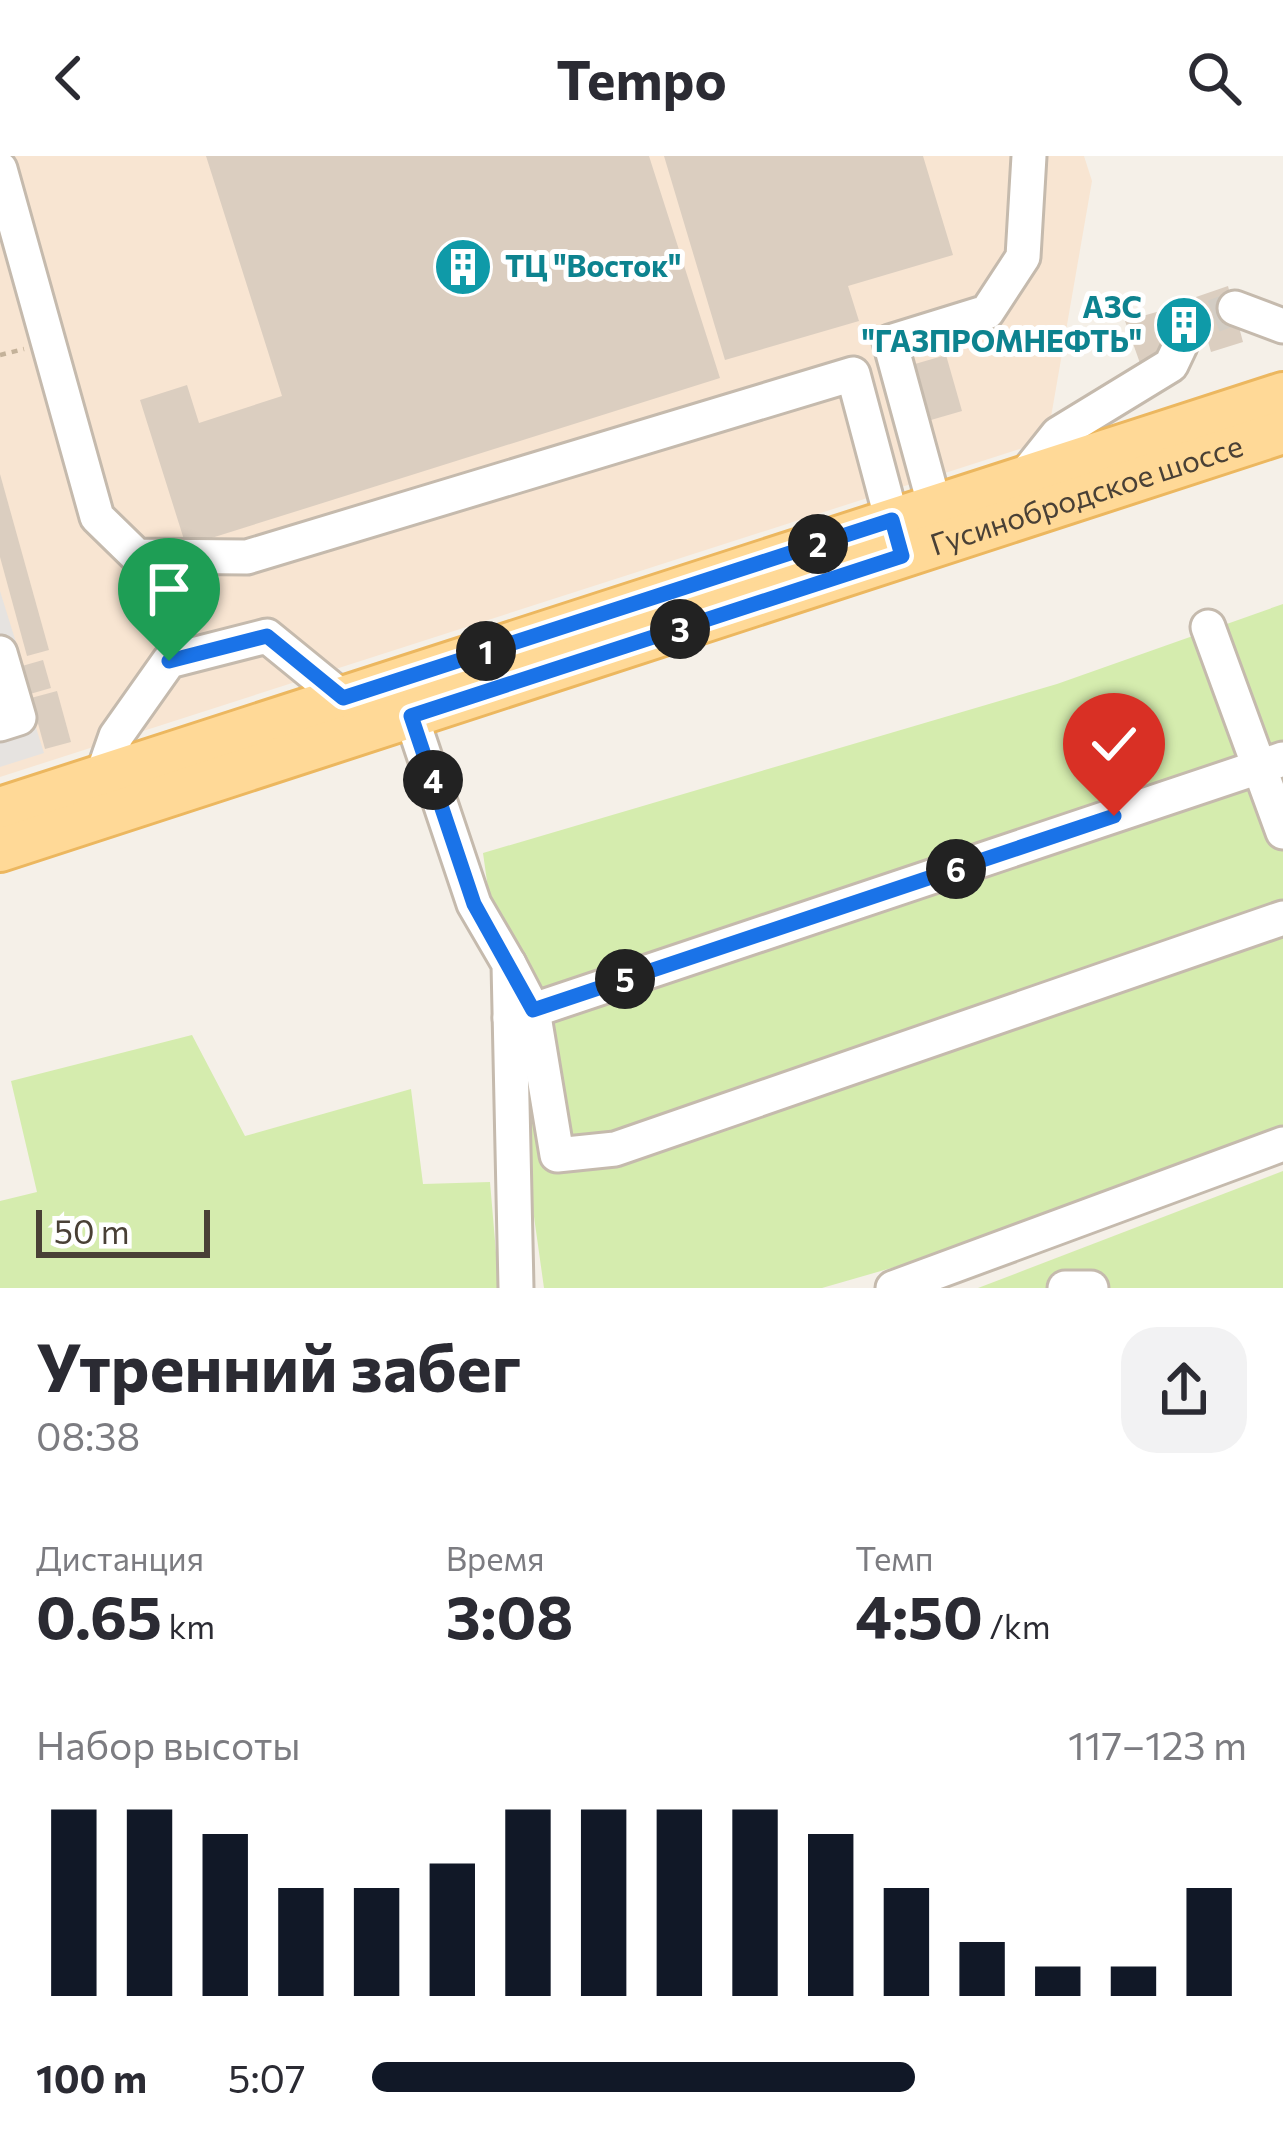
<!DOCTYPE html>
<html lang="ru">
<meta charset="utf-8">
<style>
body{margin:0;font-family:Commissioner,sans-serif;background:#f2f2f3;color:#2b2b33;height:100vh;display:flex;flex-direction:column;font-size:45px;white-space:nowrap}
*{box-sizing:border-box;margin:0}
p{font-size:39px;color:#7c7c81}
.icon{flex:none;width:66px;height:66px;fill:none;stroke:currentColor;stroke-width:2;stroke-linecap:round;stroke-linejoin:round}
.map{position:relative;height:1132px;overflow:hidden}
.sheet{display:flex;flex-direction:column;background:#fff;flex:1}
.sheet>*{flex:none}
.scale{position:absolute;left:36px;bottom:30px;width:174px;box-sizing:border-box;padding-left:12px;border:6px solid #494036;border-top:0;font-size:33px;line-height:42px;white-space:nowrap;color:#494036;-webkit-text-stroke:9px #fff;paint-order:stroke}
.pin{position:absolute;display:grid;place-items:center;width:102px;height:102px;color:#fff;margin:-123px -51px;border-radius:50% 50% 50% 0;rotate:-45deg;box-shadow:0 0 12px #0007}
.pin .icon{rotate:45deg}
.km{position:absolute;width:60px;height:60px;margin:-30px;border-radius:50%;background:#222;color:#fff;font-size:33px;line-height:60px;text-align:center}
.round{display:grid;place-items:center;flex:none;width:126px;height:126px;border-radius:36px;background:#f2f2f3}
.summary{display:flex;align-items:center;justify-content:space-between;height:204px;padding:0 36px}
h1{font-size:66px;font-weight:700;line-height:90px}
.metrics{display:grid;grid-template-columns:repeat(3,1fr);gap:18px;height:204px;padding:12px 36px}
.metrics div{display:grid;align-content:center}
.metrics b{font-size:60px;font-weight:700}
.metrics small{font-size:33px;font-weight:400}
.metrics p{font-size:33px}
.chart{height:336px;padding:24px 36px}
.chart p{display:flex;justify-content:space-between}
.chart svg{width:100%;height:216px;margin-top:12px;stroke:#111827;stroke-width:6}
ul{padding:0 36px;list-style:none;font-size:39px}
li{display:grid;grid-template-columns:192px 144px 1fr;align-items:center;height:90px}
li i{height:30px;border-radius:15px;background:#111827}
header{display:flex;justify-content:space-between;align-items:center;height:156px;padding:0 36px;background:#fff;font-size:54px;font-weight:700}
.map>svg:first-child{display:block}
.commercial{fill:#f8e5d2}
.green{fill:#d5ecae}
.parking{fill:#e6e3e0}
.building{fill:#dbcec0}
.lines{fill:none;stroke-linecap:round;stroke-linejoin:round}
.minor-tunnel{stroke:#d3cdc4;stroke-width:33;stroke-dasharray:33 16;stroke-linecap:butt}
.minor-casing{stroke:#c5baad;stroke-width:39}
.major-casing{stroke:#ecb75f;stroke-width:48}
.path{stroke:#c4b29a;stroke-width:4.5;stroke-dasharray:6 6;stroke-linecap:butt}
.minor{stroke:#fff;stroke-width:33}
.major{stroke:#ffd997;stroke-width:42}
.route-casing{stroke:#fff;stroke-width:24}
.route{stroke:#1a73e8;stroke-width:15}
.labels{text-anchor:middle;stroke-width:10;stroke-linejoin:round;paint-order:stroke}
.culture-label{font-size:30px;font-weight:bold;fill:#0d838f;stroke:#fff;text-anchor:start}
.street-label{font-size:30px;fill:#494036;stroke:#fff}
</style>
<header><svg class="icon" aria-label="back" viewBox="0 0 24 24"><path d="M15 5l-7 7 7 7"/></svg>Tempo<svg class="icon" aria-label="search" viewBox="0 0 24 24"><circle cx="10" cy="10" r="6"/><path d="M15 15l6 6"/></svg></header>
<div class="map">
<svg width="1283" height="1132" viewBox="0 0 1283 1132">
<rect width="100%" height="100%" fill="#f5f0e8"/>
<!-- commercial -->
<path class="commercial" d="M0,0H1084L1092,25L1051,261L1026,291L0,621Z"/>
<!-- green -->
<g class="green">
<path d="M1283,448V999L822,1132H544L483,697L1057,528Z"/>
<path d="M192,879L245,980L411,933L423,1028L490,1026L499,1132H0V1045L37,1036L11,925Z"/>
<path d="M1283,1015V1132H978Z"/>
</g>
<!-- parking -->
<path class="parking" d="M0,435L19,496L13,499L44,597L0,611Z"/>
<!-- building -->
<g class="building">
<path d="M206,0H649L720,222L186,390L140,244L187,229L199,267L282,240Z"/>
<path d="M664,0H923L953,99L848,130L859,165L725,204Z"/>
<path d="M1228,130L1243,186L1211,196L1207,182L1166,195L1141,210L1125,165L1160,155L1162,162L1199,150L1196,141Z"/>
<path d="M946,199L962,255L931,264L915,208Z"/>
<path d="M0,318L49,494L27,500L0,401Z"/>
<path d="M43,504L51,532L30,538L22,510Z"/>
<path d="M57,535L71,586L45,593L31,542Z"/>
</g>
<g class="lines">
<!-- minor-tunnel -->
<path class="minor-tunnel" d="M1180,190L1188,170L1235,152"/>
<defs>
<g id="minor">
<path d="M0,13L97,361L137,400L247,401L853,218L898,387"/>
<path d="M1235,152L1283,170"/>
<path d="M1023,322L1058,278L1171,209L1180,190"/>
<path d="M941,373L890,186L987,156L1023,101L1029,0"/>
<path d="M1208,471L1283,676"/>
<path d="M0,497L19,562L0,568"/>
<path d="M411,560L474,748L509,808L516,1132"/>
<path d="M102,620L116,580L169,505L267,480L343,542"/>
<path d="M509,808L533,854L557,999L615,993L1283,762"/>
<path d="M510,862L1283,603"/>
<path d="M893,1132L1283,988"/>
<path d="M1065,1132H1091"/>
</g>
<g id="major">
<path d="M0,653L1283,238"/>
<path id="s1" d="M0,694L1283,276"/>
</g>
</defs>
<!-- minor casing -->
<use href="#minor" class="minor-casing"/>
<!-- major casing -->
<use href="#major" class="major-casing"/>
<!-- path -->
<path class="path" d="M0,199L24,193"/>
<!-- minor -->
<use href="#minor" class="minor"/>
<!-- major -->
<use href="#major" class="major"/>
</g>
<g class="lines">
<defs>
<path id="route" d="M169,505L267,480L343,542L892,364L902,400L411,560L474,748L533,854L1114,660"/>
</defs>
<!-- route casing -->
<use href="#route" class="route-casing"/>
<!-- route -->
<use href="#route" class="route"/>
</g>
<!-- icons -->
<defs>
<symbol id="building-disc" viewBox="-11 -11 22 22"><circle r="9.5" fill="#0f9aa8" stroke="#fff"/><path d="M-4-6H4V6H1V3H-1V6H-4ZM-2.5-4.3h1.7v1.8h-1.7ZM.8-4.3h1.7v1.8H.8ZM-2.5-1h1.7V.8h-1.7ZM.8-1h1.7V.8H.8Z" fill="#fff"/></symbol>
</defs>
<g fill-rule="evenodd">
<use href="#building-disc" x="430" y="78" width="66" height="66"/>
<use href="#building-disc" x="1151" y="136" width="66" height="66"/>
</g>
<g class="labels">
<!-- culture labels -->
<g class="culture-label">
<text x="505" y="121">ТЦ "Восток"</text>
<text x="1142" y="162" text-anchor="end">АЗС<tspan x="1142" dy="34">"ГАЗПРОМНЕФТЬ"</tspan></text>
</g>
<!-- street labels -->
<g class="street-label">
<text dy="10" stroke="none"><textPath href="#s1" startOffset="1143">Гусинобродское шоссе</textPath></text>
</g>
</g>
</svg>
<div class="scale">50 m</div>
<div class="pin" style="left:169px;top:505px;background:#1e9e55"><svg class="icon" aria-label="arrive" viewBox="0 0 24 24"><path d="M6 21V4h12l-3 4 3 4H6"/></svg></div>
<div class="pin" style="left:1114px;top:660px;background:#d93025"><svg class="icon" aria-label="check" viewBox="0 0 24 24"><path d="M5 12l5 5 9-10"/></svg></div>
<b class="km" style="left:486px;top:495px">1</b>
<b class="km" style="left:818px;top:388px">2</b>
<b class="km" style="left:680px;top:473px">3</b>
<b class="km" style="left:433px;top:624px">4</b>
<b class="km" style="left:625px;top:823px">5</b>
<b class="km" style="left:956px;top:713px">6</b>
</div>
<section class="sheet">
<div class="summary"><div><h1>Утренний забег</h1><p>08:38</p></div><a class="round"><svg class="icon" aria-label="share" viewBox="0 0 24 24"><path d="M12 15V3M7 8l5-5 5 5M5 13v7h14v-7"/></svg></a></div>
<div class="metrics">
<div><p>Дистанция</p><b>0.65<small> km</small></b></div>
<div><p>Время</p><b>3:08</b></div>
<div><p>Темп</p><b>4:50<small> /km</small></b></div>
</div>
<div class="chart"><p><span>Набор высоты</span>117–123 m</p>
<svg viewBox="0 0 160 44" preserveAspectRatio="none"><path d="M5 44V6M15 44V6M25 44V11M35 44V22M45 44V22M55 44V17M65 44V6M75 44V6M85 44V6M95 44V6M105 44V11M115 44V22M125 44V33M135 44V38M145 44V38M155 44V22"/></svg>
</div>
<ul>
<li><b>100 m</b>5:07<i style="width:62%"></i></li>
</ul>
</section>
